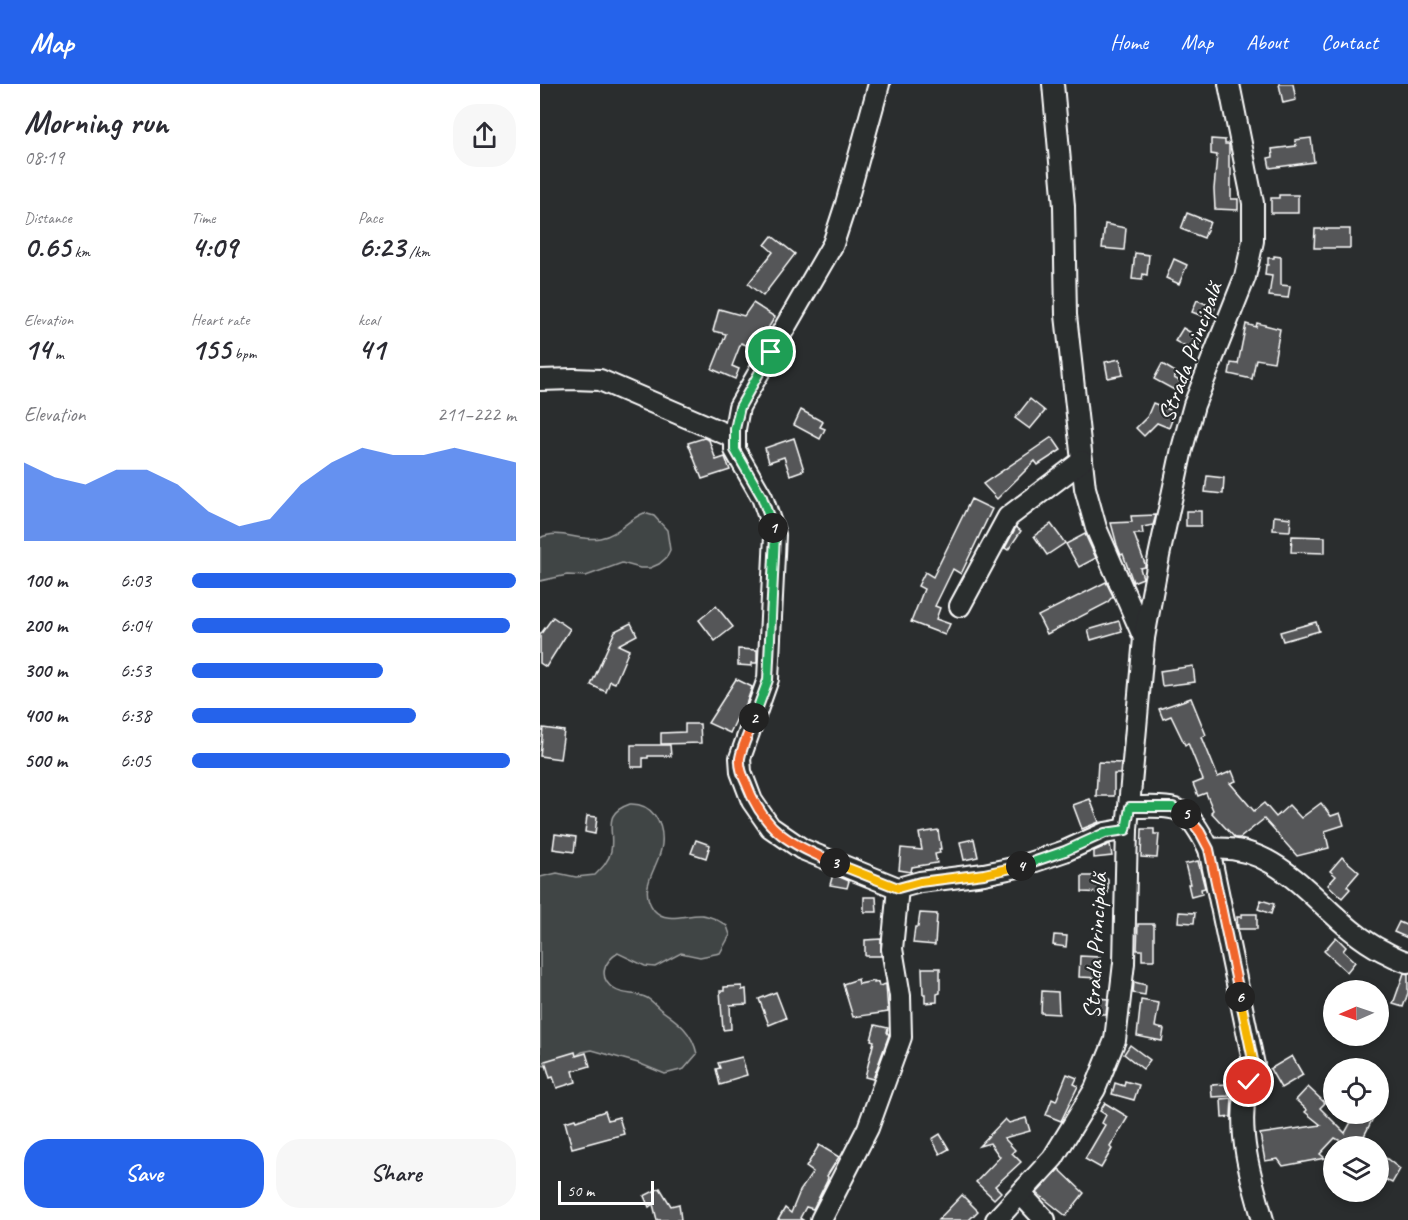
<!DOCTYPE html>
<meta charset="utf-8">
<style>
body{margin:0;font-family:Caveat,sans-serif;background:#f7f7f7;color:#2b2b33;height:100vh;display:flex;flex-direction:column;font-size:22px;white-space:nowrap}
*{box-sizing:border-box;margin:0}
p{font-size:20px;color:#7c7c81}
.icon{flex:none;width:33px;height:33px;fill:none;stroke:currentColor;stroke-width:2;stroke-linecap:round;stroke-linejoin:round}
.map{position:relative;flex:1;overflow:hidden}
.sheet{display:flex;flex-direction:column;background:#fff;width:540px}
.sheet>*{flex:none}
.needle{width:39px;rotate:268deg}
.tools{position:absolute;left:783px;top:896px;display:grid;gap:12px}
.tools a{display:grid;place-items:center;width:66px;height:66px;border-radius:50%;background:#fff;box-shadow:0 3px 9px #0003;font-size:30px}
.scale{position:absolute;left:18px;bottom:15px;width:96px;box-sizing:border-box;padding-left:6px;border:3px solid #fff;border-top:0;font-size:16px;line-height:21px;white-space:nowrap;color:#fff;-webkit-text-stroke:4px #2a2d2e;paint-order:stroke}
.pin{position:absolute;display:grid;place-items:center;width:51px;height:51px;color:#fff;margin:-26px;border:3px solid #fff;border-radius:50%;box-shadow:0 2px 6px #0007}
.km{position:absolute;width:30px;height:30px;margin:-15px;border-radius:50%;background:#222;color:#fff;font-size:16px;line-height:30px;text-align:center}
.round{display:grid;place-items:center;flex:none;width:63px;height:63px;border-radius:24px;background:#f7f7f7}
.overview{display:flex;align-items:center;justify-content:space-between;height:102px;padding:0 24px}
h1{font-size:33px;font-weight:700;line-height:45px}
.figures{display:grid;grid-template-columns:repeat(3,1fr);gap:9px;height:102px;padding:6px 24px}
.figures div{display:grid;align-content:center}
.figures b{font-size:30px;font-weight:700}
.figures small{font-size:16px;font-weight:400}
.figures p{font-size:16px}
.chart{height:168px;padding:12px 24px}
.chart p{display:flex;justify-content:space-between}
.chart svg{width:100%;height:108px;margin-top:6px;fill:#2563eb;opacity:.7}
.cta{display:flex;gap:12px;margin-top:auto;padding:12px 24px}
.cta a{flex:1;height:69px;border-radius:24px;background:#2563eb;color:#fff;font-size:24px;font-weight:700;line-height:69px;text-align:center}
.cta a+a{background:#f7f7f7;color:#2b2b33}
ul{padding:0 24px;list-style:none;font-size:20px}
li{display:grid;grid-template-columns:96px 72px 1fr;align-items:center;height:45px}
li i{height:15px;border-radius:8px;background:#2563eb}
header{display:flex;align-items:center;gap:36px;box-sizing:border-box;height:84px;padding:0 30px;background:#2563eb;color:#fff}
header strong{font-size:28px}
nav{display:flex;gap:33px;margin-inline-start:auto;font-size:21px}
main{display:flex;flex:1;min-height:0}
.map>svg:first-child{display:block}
.green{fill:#414445;stroke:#a0a2a2;stroke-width:1.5}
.building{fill:#555758;stroke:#fff;stroke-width:1.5}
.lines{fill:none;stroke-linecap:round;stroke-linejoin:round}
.minor-casing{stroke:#fff;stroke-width:24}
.minor{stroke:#2a2d2e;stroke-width:20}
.split-1-casing{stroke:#fff;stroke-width:12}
.split-2-casing{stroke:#fff;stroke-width:12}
.split-3-casing{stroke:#fff;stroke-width:12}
.split-4-casing{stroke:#fff;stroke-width:12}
.split-5-casing{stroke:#fff;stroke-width:12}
.split-6-casing{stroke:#fff;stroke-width:12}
.split-7-casing{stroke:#fff;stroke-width:12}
.split-1{stroke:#22a559;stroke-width:8}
.split-2{stroke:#22a559;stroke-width:8}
.split-3{stroke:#f0652b;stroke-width:8}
.split-4{stroke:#f5b400;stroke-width:8}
.split-5{stroke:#22a559;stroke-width:8}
.split-6{stroke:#f0652b;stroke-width:8}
.split-7{stroke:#f5b400;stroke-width:8}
.labels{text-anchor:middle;stroke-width:4.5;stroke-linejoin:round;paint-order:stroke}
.street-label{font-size:24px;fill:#fff;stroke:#2a2d2e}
</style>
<header>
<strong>Map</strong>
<nav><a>Home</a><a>Map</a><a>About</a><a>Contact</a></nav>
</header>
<main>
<section class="sheet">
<div class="overview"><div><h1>Morning run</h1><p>08:19</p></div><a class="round"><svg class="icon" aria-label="share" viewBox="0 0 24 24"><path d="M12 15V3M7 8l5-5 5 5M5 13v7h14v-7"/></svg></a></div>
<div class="figures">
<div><p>Distance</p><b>0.65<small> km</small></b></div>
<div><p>Time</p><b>4:09</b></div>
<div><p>Pace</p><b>6:23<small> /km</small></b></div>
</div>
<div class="figures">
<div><p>Elevation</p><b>14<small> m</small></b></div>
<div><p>Heart rate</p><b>155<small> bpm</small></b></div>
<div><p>kcal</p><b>41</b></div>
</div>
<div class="chart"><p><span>Elevation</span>211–222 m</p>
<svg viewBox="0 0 160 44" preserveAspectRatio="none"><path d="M0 44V12L10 18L20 21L30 15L40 15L50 21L60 32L70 38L80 35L90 21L100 12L110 6L120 9L130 9L140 6L150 9L160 12V44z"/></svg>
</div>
<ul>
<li><b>100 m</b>6:03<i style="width:100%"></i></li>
<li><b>200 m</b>6:04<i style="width:98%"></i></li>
<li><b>300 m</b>6:53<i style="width:59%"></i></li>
<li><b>400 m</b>6:38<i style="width:69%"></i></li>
<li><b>500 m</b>6:05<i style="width:98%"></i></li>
</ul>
<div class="cta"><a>Save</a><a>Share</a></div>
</section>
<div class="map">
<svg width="868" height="1136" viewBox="0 0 868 1136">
<rect width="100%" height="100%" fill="#2a2d2e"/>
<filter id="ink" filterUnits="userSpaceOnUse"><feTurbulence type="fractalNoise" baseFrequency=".0167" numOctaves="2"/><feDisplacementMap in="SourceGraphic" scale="12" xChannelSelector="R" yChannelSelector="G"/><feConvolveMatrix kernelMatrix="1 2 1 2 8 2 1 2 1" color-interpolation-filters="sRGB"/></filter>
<g filter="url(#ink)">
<!-- green -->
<g class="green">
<path d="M104,429L114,432L127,446L130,466L126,474L119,480L110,484H100L82,479L46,492L27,491L0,497V454C19,444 39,458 60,454C78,451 88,435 104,429Z"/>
<path d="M90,720C112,719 124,739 122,760C120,783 96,803 114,826C126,840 146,830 162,831C172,832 179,837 187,842L190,851L180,869L160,873L141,869L115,883L105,882L78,869C63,878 58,894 74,905C84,912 96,908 105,913C111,915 115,921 120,925C137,937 152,947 157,970L144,985L125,990L98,979L52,966L42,968L18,984L0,981V793L17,789L36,793L55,791C62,784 69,777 71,767C75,745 61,730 90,720Z"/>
</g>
<!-- building -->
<g class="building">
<path d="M739,0H753L756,16L743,19Z"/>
<path d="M771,54L774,78L730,84L728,74L733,73L732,65L756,62L755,56Z"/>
<path d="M671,55L685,56V60H689V84H691V115H698V126L675,125L674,105L677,71L671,70Z"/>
<path d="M739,111H758V129H731V114H739Z"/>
<path d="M647,129L670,138L664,154L641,145Z"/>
<path d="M565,140L586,144L584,166L562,164Z"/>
<path d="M775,145H810V164H774Z"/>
<path d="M232,152L255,170L223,212L208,200L233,168L225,161Z"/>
<path d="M595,169L609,171L607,191L603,190L602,196L592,195Z"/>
<path d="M734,172L741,173V201L750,202L748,214L729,212L732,192L725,191L726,181H728V174H734Z"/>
<path d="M634,175L647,181L639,200L626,194Z"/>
<path d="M657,216L675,224L670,235L652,228Z"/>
<path d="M213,219L235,233L222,254L217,265L201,259L192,282L199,285L195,295L172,285L186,250L173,247L179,225L204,232Z"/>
<path d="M717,239L740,245L734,278L716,275L712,295L689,290L691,279L698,280L706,240L716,243Z"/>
<path d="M643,244L655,251L653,255L660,259L655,268L635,257Z"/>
<path d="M580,275L583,291L568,294L565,278Z"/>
<path d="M622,280L637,289L634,294L643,299L638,308L614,295Z"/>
<path d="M490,315L505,327L490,345L475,334Z"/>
<path d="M613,319L635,328L629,344L617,339L604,352L596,344L607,333Z"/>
<path d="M261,326L283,338L280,343L285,345L280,355L254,341Z"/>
<path d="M512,353L521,366L498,381L495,377L457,415L443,400Z"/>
<path d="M164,354L169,356L176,376L185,373L190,386L162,395L148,359Z"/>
<path d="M254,354L264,386L250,391L244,373L229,378L225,364Z"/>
<path d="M667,392L684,394L683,410L665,408Z"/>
<path d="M431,415L452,425L421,490L413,485L395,522L400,524L396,535L410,540L405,551L371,538L384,505L378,502L385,488L393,493Z"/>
<rect x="646" y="427" width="15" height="15"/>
<path d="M616,431L613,441L602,443L603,450H594L605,480V483L600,484L603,494L593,498L583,470L581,471L577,461L571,439L592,438L591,432Z"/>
<path d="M734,432L751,434L750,447L733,446Z"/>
<path d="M511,440L525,459L507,471L494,452Z"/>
<path d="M476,443L481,447L468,466L465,464Z"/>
<path d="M545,450L556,474L539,483L526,460Z"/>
<path d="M752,452L785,453V469L751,468Z"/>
<path d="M566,498L573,512L567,519L507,550L498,532Z"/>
<path d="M176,522L193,543L175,557L159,536Z"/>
<path d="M13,533L30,545L6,583L0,579V551Z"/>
<path d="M579,537L582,547L551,556L548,546Z"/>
<path d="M776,538L779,547L743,557L740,548Z"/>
<path d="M91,539L97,551L78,561L89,566L75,599L70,597L66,608L51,601L75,547Z"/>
<path d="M198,565L217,566V579H212V582L198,581Z"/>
<path d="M653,582L655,598L622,602L620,587Z"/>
<path d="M196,595L212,603L202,632L201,634L198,632L190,649L168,639Z"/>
<path d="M651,614L666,651L662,653L678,693L692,687L696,697L690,699L714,727L724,719L736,733L749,721L761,734L781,719L791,732L800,729L804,741L785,747L789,764L757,772L724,735L700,754H695L682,740L671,728L673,726L666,709L658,712L653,700L663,696L648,659L645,661L631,632L623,635L619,625Z"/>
<path d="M145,640H160L161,659L121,660V649L145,648Z"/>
<path d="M3,644L24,647L20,675L0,672Z"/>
<path d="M91,661H130L131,672H108V674H103V683H91Z"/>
<path d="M558,678L581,679L580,690H574V712H556Z"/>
<path d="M550,715L559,738L542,745L533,721Z"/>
<path d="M47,732L57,733L55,750L45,748Z"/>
<path d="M602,745H614V750H619L617,774L601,773Z"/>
<path d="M398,746L401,765H399L400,769L395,770L397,779L372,783L371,788L359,786L361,764L382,766L379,749Z"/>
<path d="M15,750L36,753L34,768L13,765Z"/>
<path d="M434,755L438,773L424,776L420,758Z"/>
<path d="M156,756L170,761L166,774L151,769Z"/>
<path d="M570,760L572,772L554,774V767Z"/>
<path d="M802,773L819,788L807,802L810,805L802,814L788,801L796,792L790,787Z"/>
<path d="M658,777L665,804L661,805L662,810L651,813L648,800H650L645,780Z"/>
<path d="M293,790L309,797L307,804L290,801Z"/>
<path d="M542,792H564V795H568V809L542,808Z"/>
<path d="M324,813H336L337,828H324Z"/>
<path d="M721,816L734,820L731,830L718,825Z"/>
<path d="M639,828L655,829L654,839L638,838Z"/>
<path d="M380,829L397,830L395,861L373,859L375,843H378Z"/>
<path d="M702,830H717V845H698L697,833H702Z"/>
<path d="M859,838L868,842V854L854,848Z"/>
<path d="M598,840H614V876H602V866H597Z"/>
<path d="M514,851L527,852L526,863L513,861Z"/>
<path d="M796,853L806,863L803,867L815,878L807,888L784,867Z"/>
<path d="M341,855V872H325V856Z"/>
<path d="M540,872L560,873V894L539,893Z"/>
<path d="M382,884H400V909L397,910V918L385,919V910H383Z"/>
<path d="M864,889L868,890V909L863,923L853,920Z"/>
<path d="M318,895L319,900L334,897V899L338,898L339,902L346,900L348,928L313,933L303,900Z"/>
<path d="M594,898L606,901L605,911L593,909Z"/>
<path d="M202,902V906L206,905L207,920L190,921L191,945L183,946L180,907H184V903Z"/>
<path d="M502,907L518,908L519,930L501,929Z"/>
<path d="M236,908L246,934L229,941L219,915Z"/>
<path d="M556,914L568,915L566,930H556Z"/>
<path d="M601,916L619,919L615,943L624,945L622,957L597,952Z"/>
<path d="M335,941L348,944L347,948L349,951L333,995L325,993L334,957L331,956Z"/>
<path d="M590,961L610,976L603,985L584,970Z"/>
<path d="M35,968L36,972L46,969L50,982L33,987L36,998L17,1004L13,993L10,994L5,977Z"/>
<path d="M752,972L763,991L741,1004L730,985Z"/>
<path d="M202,973L207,991L190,996V998L180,1001L176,985L180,984L178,979Z"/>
<path d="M527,990L537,994L534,1000L538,1002L521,1037L506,1031L512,1015L516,1017Z"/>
<path d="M585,997L599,1001L594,1016L572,1010L575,999L584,1002Z"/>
<path d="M688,1000L689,1012L672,1013L671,1001Z"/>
<path d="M768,1003L785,1019L780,1024L805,1049L816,1029H828L834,1032L819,1062H810L795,1054L780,1070L785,1074L743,1082L738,1075L725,1077L720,1050L781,1041L765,1028L767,1026L756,1016Z"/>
<path d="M692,1014L691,1033L682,1034L681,1015Z"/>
<path d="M565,1019L588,1033L570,1063L572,1065L561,1084L545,1075L565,1041L562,1039L566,1031L560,1027Z"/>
<path d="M65,1027L68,1036L79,1033L84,1050L32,1064L25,1038L35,1035L36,1037Z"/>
<path d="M486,1034L490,1047L464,1054L475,1066L472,1069L481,1078L455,1102L461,1108L454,1115L436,1098L460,1073L450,1059L439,1062L465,1035L469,1039Z"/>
<path d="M400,1050L409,1065L400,1070L392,1055Z"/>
<path d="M279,1061L299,1073L287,1092L288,1093L287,1097L273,1125L266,1123L260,1134L263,1136H238L245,1124L251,1129L260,1107L273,1088L266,1083Z"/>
<path d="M846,1074L860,1085L852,1099L838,1092V1087Z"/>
<path d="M519,1085L544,1109L526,1132L497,1109Z"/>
<path d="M120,1104L131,1122L139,1120L141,1136H117L113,1120L109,1123L104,1112Z"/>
<path d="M422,1111L438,1127L429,1136H398Z"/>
</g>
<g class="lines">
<defs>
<g id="minor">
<path d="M339,0L306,120L293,160L199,323L195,345V366L222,413L235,451L228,595L200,674L201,688L212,717L230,743L262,765L358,804L380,798L444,790L478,783L525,767L565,749L587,745"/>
<path d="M513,0L524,122L526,231L545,404L556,444L604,554"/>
<path d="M0,296L33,295L60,296L195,354"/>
<path d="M420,522L468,433L542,377"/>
<path d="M590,723C639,723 645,718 669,765L714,981C711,991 707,1002 705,1012C698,1054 712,1097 723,1136"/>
<path d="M669,765C747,757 781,836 843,867C851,871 859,876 868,878"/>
<path d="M481,1110L505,1136"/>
<path d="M281,1136L328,1044L361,953L360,912L352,865L358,804"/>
<path d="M456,1136L513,1074L555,1005L575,956L584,879L587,745L604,554L619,472L642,365L654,321L705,193L713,157V119L689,0"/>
</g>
</defs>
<!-- minor casing -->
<use href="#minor" class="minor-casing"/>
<!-- minor -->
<use href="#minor" class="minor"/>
</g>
</g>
<g class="lines" filter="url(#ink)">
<defs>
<path id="split-1" d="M231,268L200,323L195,345V366L222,413L233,444"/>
<path id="split-2" d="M214,634L228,596L235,451L233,444"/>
<path id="split-3" d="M214,634C210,647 202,662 200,674C199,683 203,693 207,701C224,747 252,761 295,779"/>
<path id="split-4" d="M295,779L358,804L380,798L444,790L481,782"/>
<path id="split-5" d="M481,782L525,767L565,749L586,746L590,723H633L646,730"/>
<path id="split-6" d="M646,730L660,748L669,765L700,913"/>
<path id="split-7" d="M700,913L714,981L709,998"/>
</defs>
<!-- split-1 casing -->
<use href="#split-1" class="split-1-casing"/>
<!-- split-2 casing -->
<use href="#split-2" class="split-2-casing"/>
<!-- split-3 casing -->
<use href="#split-3" class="split-3-casing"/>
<!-- split-4 casing -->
<use href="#split-4" class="split-4-casing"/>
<!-- split-5 casing -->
<use href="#split-5" class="split-5-casing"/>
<!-- split-6 casing -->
<use href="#split-6" class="split-6-casing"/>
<!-- split-7 casing -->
<use href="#split-7" class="split-7-casing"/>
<!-- split-1 -->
<use href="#split-1" class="split-1"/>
<!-- split-2 -->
<use href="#split-2" class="split-2"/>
<!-- split-3 -->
<use href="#split-3" class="split-3"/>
<!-- split-4 -->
<use href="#split-4" class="split-4"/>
<!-- split-5 -->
<use href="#split-5" class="split-5"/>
<!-- split-6 -->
<use href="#split-6" class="split-6"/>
<!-- split-7 -->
<use href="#split-7" class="split-7"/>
</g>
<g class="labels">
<!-- street labels -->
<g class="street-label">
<text transform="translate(650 268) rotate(-70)" y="8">Strada Principală</text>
<text transform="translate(555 862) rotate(-87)" y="8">Strada Principală</text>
</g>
</g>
</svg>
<div class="tools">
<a><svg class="needle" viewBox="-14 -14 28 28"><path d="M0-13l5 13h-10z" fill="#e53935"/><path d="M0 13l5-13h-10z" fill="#7c7c81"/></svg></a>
<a><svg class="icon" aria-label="locate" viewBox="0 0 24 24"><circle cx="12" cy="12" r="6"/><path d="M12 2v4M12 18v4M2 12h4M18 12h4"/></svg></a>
<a><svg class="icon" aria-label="layers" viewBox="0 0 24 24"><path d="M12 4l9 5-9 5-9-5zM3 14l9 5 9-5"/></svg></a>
</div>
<div class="scale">50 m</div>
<div class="pin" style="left:231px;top:268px;background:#1e9e55"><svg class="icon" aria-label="arrive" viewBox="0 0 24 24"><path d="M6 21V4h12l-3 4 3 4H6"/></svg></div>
<div class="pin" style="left:709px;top:998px;background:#d93025"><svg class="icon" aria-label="check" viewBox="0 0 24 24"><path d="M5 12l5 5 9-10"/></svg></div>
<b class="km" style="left:233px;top:444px">1</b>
<b class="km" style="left:214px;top:634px">2</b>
<b class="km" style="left:295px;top:779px">3</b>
<b class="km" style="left:481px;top:782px">4</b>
<b class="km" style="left:646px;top:730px">5</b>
<b class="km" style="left:700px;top:913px">6</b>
</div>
</main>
